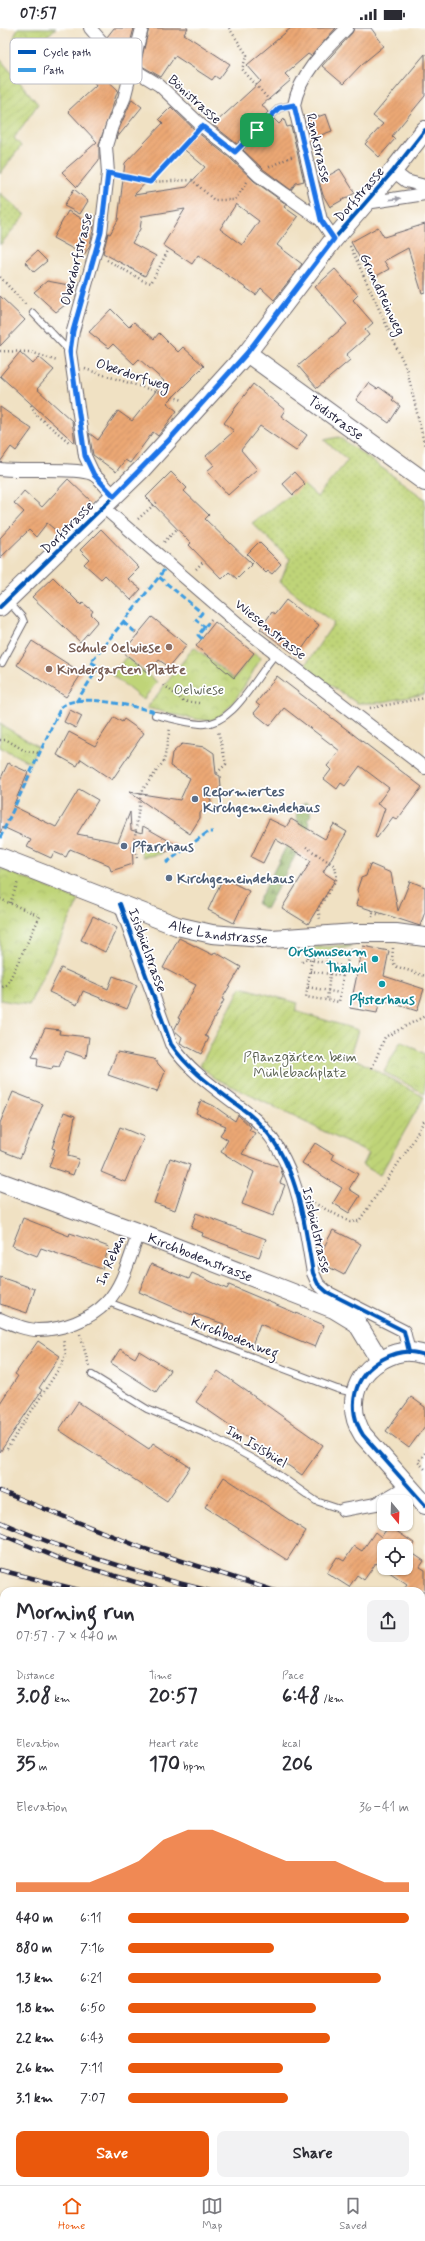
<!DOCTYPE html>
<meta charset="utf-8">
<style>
body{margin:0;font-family:Mynerve,sans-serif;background:#f2f2f3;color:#2b2b33;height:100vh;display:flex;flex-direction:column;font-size:15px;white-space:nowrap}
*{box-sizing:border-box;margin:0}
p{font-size:13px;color:#7c7c81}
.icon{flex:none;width:22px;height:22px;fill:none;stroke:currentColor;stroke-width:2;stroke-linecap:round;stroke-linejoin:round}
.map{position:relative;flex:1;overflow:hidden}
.drawer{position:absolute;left:0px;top:1559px;width:425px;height:598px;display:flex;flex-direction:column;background:#fff;border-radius:12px 12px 0 0;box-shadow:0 1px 3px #0004}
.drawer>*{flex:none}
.needle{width:26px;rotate:161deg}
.tools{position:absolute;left:377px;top:1467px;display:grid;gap:8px}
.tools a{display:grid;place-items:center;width:36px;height:36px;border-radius:8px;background:#fff;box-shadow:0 1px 3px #0004;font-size:20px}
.pin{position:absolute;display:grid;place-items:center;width:34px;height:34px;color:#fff;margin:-17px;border-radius:8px;box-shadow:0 2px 6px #0006}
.round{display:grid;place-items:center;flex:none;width:42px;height:42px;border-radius:8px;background:#f2f2f3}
.head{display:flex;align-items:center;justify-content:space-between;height:68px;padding:0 16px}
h1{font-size:22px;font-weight:700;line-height:30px}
.metrics{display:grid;grid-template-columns:repeat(3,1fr);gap:6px;height:68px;padding:4px 16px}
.metrics div{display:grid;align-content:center}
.metrics b{font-size:20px;font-weight:700}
.metrics small{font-size:11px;font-weight:400}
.metrics p{font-size:11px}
.chart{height:112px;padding:8px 16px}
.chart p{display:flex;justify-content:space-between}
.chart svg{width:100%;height:72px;margin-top:4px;fill:#ea580c;opacity:.7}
.primary-button{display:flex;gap:8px;margin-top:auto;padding:8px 16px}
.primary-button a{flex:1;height:46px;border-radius:8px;background:#ea580c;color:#fff;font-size:16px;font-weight:700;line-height:46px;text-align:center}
.primary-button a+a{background:#f2f2f3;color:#2b2b33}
ul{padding:0 16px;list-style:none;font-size:13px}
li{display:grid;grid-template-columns:64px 48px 1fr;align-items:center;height:30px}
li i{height:10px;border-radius:5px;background:#ea580c}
.status{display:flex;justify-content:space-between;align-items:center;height:28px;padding:0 20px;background:#fff;direction:ltr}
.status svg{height:11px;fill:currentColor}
.menu{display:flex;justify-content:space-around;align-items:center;height:56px;border-top:1px solid #e1e1e2;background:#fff;font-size:11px;color:#7c7c81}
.menu a{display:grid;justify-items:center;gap:2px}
.menu .current{color:#ea580c}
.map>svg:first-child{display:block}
.grass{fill:url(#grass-dots);stroke:#707b5a}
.forest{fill:url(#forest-firs);stroke:#5c6c52}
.park{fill:url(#park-crowns);stroke:#707b5a}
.garden{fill:url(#garden-furrows);stroke:#707b5a}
.pitch{fill:#bfd478;stroke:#707b5a}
.water{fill:url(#water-ripples);stroke:#4d658e}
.building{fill:url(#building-hatch);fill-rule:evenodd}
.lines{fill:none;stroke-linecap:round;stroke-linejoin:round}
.lane-casing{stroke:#6a656b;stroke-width:8}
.street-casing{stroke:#6a656b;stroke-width:14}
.secondary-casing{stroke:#6a656b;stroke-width:20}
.primary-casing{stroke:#6a656b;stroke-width:22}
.path{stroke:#6a656b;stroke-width:2.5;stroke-dasharray:1 3;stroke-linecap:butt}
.lane{stroke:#fff;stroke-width:6}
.street{stroke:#fff;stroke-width:12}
.secondary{stroke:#fff;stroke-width:18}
.primary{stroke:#fff;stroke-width:20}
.rail-casing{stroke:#22223b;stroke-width:4.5}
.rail{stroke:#fff;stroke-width:3;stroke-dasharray:9;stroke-linecap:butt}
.quiet{stroke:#3c9ce2;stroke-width:3;stroke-dasharray:6 3;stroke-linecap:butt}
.cycleway-casing{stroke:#fff;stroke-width:6}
.cycleway{stroke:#0057b8;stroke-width:4}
.oneway{fill:#9c9ca7}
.route-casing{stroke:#fff;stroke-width:8}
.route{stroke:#1a73e8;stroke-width:5}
.education-dot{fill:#8d6e63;stroke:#fff;stroke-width:1.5}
.service-dot{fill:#5c6f8a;stroke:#fff;stroke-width:1.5}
.culture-dot{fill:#0f9aa8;stroke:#fff;stroke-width:1.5}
.labels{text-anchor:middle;stroke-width:3.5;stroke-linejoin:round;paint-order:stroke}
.street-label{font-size:14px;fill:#22223b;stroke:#fff}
.education-label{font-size:14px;font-weight:bold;fill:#785e54;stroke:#fff;text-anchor:end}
.park-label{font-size:14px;fill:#596050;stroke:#fff}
.service-label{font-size:14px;font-weight:bold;fill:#4e5e75;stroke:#fff;text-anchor:start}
.culture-label{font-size:14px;font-weight:bold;fill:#0d838f;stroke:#fff;text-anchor:end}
.key{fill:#fff;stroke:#bdbdc4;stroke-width:1}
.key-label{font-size:11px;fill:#22223b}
</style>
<div class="status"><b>07:57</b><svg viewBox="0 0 49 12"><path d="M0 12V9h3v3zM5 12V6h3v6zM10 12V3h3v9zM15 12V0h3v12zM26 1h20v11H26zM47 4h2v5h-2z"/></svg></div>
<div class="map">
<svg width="425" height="2157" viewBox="0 0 425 2157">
<defs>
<pattern id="grass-dots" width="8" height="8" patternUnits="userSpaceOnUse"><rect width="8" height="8" fill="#bfd478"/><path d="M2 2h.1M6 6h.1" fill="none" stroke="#a4b669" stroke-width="1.8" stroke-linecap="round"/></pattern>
<pattern id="forest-firs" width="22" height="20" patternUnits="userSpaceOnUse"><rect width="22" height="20" fill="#97b668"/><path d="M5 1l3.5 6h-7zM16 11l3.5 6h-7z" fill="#7b9457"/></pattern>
<pattern id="park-crowns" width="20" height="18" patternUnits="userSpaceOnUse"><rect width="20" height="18" fill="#bfd478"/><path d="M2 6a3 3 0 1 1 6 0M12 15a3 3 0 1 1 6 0" fill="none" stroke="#a4b669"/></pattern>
<pattern id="garden-furrows" width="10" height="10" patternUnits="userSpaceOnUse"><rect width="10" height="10" fill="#bfd478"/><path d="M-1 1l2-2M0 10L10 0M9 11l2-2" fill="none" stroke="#a4b669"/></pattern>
<pattern id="water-ripples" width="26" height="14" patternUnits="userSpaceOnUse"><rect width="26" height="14" fill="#78a8e2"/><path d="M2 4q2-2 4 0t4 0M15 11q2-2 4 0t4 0" fill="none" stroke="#6288b8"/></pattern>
<pattern id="building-hatch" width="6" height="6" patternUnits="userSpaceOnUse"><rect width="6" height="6" fill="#eba775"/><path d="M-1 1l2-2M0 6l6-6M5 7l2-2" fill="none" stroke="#c98f66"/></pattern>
</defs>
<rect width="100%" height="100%" fill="#fff"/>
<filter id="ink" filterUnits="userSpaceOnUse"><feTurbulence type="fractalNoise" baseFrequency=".025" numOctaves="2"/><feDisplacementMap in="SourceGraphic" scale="8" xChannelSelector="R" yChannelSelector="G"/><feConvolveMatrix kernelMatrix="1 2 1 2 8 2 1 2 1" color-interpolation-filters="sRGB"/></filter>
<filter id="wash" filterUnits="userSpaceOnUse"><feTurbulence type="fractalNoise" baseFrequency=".012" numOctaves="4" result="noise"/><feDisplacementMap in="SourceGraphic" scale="16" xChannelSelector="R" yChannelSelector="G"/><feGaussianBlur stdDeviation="0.9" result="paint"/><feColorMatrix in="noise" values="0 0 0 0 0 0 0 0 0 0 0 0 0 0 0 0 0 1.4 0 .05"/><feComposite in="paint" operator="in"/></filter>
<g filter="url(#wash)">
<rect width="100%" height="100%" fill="#f0e1c3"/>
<!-- grass -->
<g class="grass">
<path d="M0,165L25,187L0,217Z"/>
<path d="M339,409L425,471V666L377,675H357L304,639L334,595L280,554L290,531L252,495L292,466L303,456L317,469L348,432L324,412Z"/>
<path d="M137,815L164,821L161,826L143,829Z"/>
</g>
<!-- forest -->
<g class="forest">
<path d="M305,774L308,775L311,787L307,792L310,795L306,808L266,881L257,876L288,815L300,799C295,787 295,783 305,774Z"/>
<path d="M0,1738L4,1740V1814L0,1810Z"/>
</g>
<!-- park -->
<g class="park">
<path d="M18,0H56L39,15L24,23L13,12Z"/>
<path d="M194,619L234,651L254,625L261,630C251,646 230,688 211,692C199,694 161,683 147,680Z"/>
<path d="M0,696L37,718L30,735L0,719Z"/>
<path d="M0,840L79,872L29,977L0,972Z"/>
<path d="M401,1013L425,1026V1066L384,1044Z"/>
<path d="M216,2153H301L305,2157H217L214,2155Z"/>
</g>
<!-- garden -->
<g class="garden">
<path d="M0,31L38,76L14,110L21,118L0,146Z"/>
<path d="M351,917L350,919L325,924L309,929L308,920Z"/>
<path d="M241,959L298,975L295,983L358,1002L350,1028L424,1069L380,1147L362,1137L368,1125L215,1050L200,1038Z"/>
</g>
<!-- pitch -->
<path class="pitch" d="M126,629L157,654L143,672L112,647Z"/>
<!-- water -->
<path class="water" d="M0,1951L4,1954V2153H216L214,2155L217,2157H0Z"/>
<g id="blocks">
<!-- building -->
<g class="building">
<path d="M114,0H134L127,27L107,9Z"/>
<path d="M149,0H188L184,6L230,36L219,51L215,48L212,52L175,28L161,49L140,37Z"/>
<path d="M291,0H336L311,28L308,26L285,46L291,52L262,77L268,84L237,116L213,97L261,53L247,37Z"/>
<path d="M354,0H371L384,18L362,36L343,56L322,38L352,5Z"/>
<path d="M92,14L115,36L100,45L118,62L99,116V132L77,159L62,144L97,114L68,83L96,57L75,25Z"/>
<path d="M425,26V68L392,108L395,111L379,129L365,116L383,96L373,88Z"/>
<path d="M132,71L142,79L116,111L119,101Z"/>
<path d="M171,79L197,104L230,130L254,153L286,176L284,179L298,189L277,217L302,236L274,272L261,260L256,267L198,227L192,236L163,217L185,181L142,188L140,201L132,215L156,228L145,248L103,225L108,205L110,206L118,192L125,135L163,95L159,91ZM180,118L205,139L187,159L134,167ZM236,176L259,193L242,217L220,201Z"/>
<path d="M326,86L332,103L310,111L305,93Z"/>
<path d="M274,91L279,96L284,91L287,99L291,98L304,153L296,155L291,162L263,141L243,122Z"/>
<path d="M340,141L355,165L330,179L323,167L319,153Z"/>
<path d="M74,161L88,173L80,186L64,178Z"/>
<path d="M68,183L94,197L90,217L84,227L53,210Z"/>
<path d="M425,196V264L422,265L408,220L384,233L389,241L371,251L351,214L378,199L384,209Z"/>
<path d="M37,223L47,233L34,244L25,234Z"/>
<path d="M335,241L358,267L353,272L373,295L365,302L369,307L346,327L350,332L317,360L298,338L347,296L315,259Z"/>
<path d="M47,253L69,257L65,277L56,284L34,264Z"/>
<path d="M0,268L25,292L0,318Z"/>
<path d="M111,281L129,299L134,294L154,311L159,305L178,324L183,319L204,338L167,375L177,383L158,408L153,404L130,435L125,432L116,444L93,427L89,405L98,412L118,383L132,393L164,353L139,331L134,336L113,316L109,320L89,304Z"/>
<path d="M20,324L33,336L39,329L54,342L37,361L72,393L75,415L0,348Z"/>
<path d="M368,355L377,361L379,359L394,370L392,372L400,378L389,395L356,372Z"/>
<path d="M253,356L285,382L281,388L307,407L296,423L260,398L241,422L257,441L228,467L207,443L214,437L206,428L234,403L224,395Z"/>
<path d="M0,379L32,401L16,423L11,419L0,434Z"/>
<path d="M171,444L187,460L184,463L209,487L205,491L252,536L237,551L229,544L222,551L189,517L191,515L146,469Z"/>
<path d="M294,444L305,456L293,467L282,455Z"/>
<path d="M68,451L92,474L60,506L47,495L36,509L29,502L0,530V510L24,484L14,475L24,463L42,479Z"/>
<path d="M101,501L139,540L128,551L141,561L131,572L105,547L101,551L84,536L89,531L80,522Z"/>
<path d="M259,514L281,536L272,546L268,543L266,545L247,526Z"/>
<path d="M53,549L81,577L83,575L93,583L91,586L98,593L80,614L32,569Z"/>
<path d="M286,572L319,597L297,628L260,601L272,584L275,586Z"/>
<path d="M152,589L187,617L169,639L159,632L149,645L123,624Z"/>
<path d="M215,594L254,625L234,650L196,618Z"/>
<path d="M32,613L82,645L66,669L17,637Z"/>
<path d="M277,648L422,759L397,792L393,789L377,810L375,809L385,780L377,776L389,760L360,738L345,758L341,755L337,761L324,751L331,742L327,738L340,723L284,680L270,698L254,685L260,678L256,675Z"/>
<path d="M70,682L82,688L76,700L64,694Z"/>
<path d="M114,689L122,694L124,691L144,705L112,752L81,731L77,738L57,727L69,704L95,718Z"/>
<path d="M182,716L205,719L214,725L216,746L220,748L221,758L210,769L211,774L200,785V790L190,806L129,764L180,772L190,750L170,738L172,725Z"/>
<path d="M8,735L28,744L13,778L56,799L79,761L98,772L77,806L118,814L130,784L131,802L142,805L143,798L180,819L166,824L132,817L133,836L111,843L109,837L70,821L66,829L54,824L51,830L27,819L31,812L3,799L0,805V752Z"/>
<path d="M269,791L286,799L291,791L325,811L334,796L347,804L323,844L335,852L308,896L282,880L311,833L275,811L263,835L251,829Z"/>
<path d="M370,836L391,845L398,883L410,853L425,859V884L420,898L356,877L359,867L357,862L361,850L366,848Z"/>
<path d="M223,850L249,863L234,895L208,882Z"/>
<path d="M93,888L117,900L105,924L81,912Z"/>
<path d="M179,910L213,927L215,924L241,939L222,971L224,972L205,1008L209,1010L201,1026L180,1015L182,1009L174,1002L180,991L178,990L196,957L163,940Z"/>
<path d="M363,918L389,923L384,948L424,961L417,983L380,971L377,985L350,980Z"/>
<path d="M61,940L108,961L113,948L137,957L127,981L83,963L77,977L49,964Z"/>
<path d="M45,1000L60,1002L59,1006L89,1009L86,1030L66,1023L59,1039L53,1038L52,1041L37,1038L38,1030L32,1029Z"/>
<path d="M117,1024L154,1031L165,1044L157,1064L108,1047Z"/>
<path d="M13,1064L43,1076L20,1130L0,1122V1095Z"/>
<path d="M201,1072L214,1078L235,1093L238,1087L251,1099L249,1102L255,1105L242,1126L280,1139L283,1148L280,1155L285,1157L273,1188L242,1176L254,1144L221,1124L228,1112L220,1107L226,1098L196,1085Z"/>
<path d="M64,1084L75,1088L68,1128L79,1131L73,1147L49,1139L55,1121L52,1120Z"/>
<path d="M120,1099L144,1109L125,1154L101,1144Z"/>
<path d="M315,1115L334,1127L332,1131L358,1146L349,1161L360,1168L349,1185L333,1175L342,1160L302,1135Z"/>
<path d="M170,1130L190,1137L175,1182L154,1175Z"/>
<path d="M196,1185L266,1211L259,1229L202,1208L203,1205L191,1200Z"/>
<path d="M23,1190L69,1208L70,1205L109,1219L102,1241L41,1220L37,1228L12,1218Z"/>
<path d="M333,1202L361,1216L344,1247L319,1234L318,1230Z"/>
<path d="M151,1236L189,1251L192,1245L227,1261L229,1257L324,1297L315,1319L260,1296L252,1317L220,1305L224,1296L195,1286L194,1288L139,1264Z"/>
<path d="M0,1249L35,1261L27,1285L0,1276Z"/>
<path d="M38,1313L60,1328L39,1360L42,1362L0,1424V1375L18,1348L15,1346Z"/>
<path d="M120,1321L135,1330L139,1323L170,1342L156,1364L111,1335Z"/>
<path d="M218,1343L323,1417L302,1447L196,1374Z"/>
<path d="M411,1369L425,1379V1398L409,1420L386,1403Z"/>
<path d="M78,1374L149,1421L153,1415L190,1439L167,1473L59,1402Z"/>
<path d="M224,1449L306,1503L287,1532L205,1479Z"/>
<path d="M389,1498L414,1515L409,1523L424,1533L420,1539L425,1542V1563H402L407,1556L376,1535L364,1552L357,1547L349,1559L327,1545L337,1529L344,1533L354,1518L362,1523L375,1504L381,1509ZM384,1518H406V1540H384Z"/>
</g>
</g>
</g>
<g filter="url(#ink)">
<use href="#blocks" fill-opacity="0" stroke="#6a656b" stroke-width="1"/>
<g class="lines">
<defs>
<g id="lane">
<path d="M235,124L279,80L294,77"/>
<path d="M33,285L70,324"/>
<path d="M2,635L24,594L22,589L8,573"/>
<path d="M155,687C170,690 185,695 200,696C234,699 256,647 276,626"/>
<path d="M108,1274L337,1361L354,1365"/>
<path d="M92,1347L147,1381L209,1407L266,1438L316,1473L343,1482"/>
</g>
<g id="street">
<path d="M90,0L102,14L131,40L159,57L202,98L235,124L258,147L321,192L334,211"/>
<path d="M393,143L406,153L425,158"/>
<path d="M366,175L425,166"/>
<path d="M321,192L294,77C300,45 325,22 347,0"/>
<path d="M0,441C22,444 76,439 92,446C100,450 108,462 114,468"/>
<path d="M94,447L85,428L70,324L73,303L101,204L108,145L106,118L112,98L124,71L142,0"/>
<path d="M103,479L242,599L425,740"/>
<path d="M120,876L171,1016C191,1046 221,1064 249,1086C297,1126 303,1188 313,1245L318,1256L327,1264L404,1303L409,1324"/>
<path d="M0,1291C12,1296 25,1302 38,1302C62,1302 90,1292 107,1274C124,1256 130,1227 139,1205"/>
<path d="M343,1482L376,1476L409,1457"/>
<path d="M0,1580L4,1581"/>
<path d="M422,1659L425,1660"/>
<path d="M421,1764L424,1770"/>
</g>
<g id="secondary">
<path id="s1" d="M247,325L425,454"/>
<path d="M0,579L141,442L247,325L334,211L393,143L425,102"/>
<path id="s2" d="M0,829L177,898L212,906L272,911L356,905H396L425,909"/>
<path id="s3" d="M0,1154L139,1205L334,1281L357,1295L380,1333"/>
<path d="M425,1327C420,1326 415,1324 410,1324C401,1323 391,1327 383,1331C353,1347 346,1380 363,1407L425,1477"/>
</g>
<g id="primary">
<path d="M0,1834L4,1837"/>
<path d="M327,2153L331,2157"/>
</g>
</defs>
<!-- lane casing -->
<use href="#lane" class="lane-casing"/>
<!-- street casing -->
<use href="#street" class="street-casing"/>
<!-- secondary casing -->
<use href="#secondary" class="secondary-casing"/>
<!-- primary casing -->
<use href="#primary" class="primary-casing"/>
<!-- path -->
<g class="path">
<path d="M229,0L247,27L242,41L271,74"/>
<path d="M269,139L293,128"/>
<path d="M120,148L150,154L192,152L214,172H235L247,154"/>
<path d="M150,153L193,107"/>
<path d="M350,218L407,342L425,419"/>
<path d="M107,232L142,252L151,255L169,221"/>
<path d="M0,249L26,277"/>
<path d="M0,323L31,324L57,333"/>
<path d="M85,341L183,372"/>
<path d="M31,377L36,387L69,414"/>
<path d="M138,491L157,474"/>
<path d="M164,514L178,500"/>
<path d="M196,541L204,533"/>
<path d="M208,595L212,590"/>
<path d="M135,604L138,607"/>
<path d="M164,657L183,673L199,675"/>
<path d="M370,680L425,670"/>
<path d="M0,712H7L25,723L38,725"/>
<path d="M217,745L226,736L218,703"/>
<path d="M306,819L335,838L337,850L318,881L320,891"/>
<path d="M137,830L134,815L141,764L164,733L170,700"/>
<path d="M0,871L40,888L7,957L0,960"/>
<path d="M10,875L18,854"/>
<path d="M372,889L373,885L381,887"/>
<path d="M393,920L392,931L395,938L425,948"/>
<path d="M340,923L348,931"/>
<path d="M307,925V931L331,936L327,972"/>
<path d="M325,925L312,930L306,969L339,974L343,948L351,921"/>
<path d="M326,925L327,936"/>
<path d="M302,934L307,931"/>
<path d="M331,936L346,939"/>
<path d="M310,943L343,948"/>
<path d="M308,959L340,965"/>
<path d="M372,1040L385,1009L425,988"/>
<path d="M314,1175L350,1194L359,1193L410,1118L425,1091"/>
<path d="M80,1306L89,1338"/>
<path d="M7,1421L62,1336L66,1327L63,1311"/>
<path d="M425,1425L418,1434L425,1441"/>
<path d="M0,1630L4,1633"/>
<path d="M421,1737L425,1732"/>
<path d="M0,1745L4,1747"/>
<path d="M0,1867L4,1865"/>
<path d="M0,1884V1890"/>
<path d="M0,1927L4,1931"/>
<path d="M282,2153L286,2157"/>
</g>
<!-- lane -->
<use href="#lane" class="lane"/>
<!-- street -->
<use href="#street" class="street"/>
<!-- secondary -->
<use href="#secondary" class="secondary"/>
<!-- primary -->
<use href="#primary" class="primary"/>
<defs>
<g id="rail">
<path d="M0,1463L145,1521L275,1563"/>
<path d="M0,1494C68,1524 138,1545 210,1563"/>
<path d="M0,1506L63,1532L165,1563"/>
<path d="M0,1542L83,1563"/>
<path d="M421,1605L425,1606"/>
<path d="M421,1616L425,1618"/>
<path d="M421,1628L425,1629"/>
<path d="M421,1639L425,1640"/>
</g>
</defs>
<!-- rail casing -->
<use href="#rail" class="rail-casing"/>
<!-- rail -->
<use href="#rail" class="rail"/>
<!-- quiet -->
<g class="quiet">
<path d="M164,542L159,549L202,585L196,592L205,599"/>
<path d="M123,594L135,604"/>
<path d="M202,611L198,607L208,595"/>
<path d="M76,674L99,639L91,634L159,549"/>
<path d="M0,810L61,679C78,664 131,678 152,683L155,687"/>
<path d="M166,835L208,804H213"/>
</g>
<defs>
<g id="cycleway">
<path d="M0,579L141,442L247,325L334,211L393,143L425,102"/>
<path d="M120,876L171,1016C191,1046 221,1064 249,1086C297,1126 303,1188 313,1245L318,1256L327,1264L404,1303L409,1324"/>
<path d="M425,1327C420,1326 415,1324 410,1324C401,1323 391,1327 383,1331C353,1347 346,1380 363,1407L425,1477"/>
</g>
</defs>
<!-- cycleway casing -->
<use href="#cycleway" class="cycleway-casing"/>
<!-- cycleway -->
<use href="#cycleway" class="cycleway"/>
</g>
<!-- one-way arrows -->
<defs><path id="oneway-solid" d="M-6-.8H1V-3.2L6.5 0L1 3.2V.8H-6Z"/></defs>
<use class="oneway" href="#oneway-solid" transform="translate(395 171) rotate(-6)"/>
</g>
<g class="lines" filter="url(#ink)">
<defs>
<path id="route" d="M294,77L321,192L334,211L247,325L169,412L114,468L94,447L85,428L70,324L73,303L101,204L108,145L150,154L202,98L235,124L279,80Z"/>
</defs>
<!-- route casing -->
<use href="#route" class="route-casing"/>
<!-- route -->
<use href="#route" class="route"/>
</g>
<!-- markers -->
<g class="education-dot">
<circle cx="169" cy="619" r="4"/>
<circle cx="49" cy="641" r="4"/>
</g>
<g class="service-dot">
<circle cx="195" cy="771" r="4"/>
<circle cx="124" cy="818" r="4"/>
<circle cx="169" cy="850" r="4"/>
</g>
<g class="culture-dot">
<circle cx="375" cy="931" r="4"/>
<circle cx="382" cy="956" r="4"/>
</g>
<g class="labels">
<!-- street labels -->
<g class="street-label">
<text transform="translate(195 71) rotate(42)" y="5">Bönistrasse</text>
<text transform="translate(319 120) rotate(77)" y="5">Rankstrasse</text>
<text transform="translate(359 166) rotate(-49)" y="5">Dorfstrasse</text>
<text transform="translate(76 231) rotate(-76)" y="5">Oberdorfstrasse</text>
<text transform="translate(383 266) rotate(65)" y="5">Grundsteinweg</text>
<text transform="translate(133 346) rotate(18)" y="5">Oberdorfweg</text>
<text dy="5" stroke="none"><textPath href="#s1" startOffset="110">Tödistrasse</textPath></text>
<text transform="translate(67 499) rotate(-45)" y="5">Dorfstrasse</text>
<text transform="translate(271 601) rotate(39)" y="5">Wiesenstrasse</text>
<text dy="5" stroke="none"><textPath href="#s2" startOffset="232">Alte Landstrasse</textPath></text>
<text transform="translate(148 922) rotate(70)" y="5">Isisbüelstrasse</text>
<text transform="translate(317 1202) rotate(77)" y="5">Isisbüelstrasse</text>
<text dy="5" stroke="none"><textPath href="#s3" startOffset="214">Kirchbodenstrasse</textPath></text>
<text transform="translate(110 1232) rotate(-66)" y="5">In Reben</text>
<text transform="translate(235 1309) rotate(21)" y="5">Kirchbodenweg</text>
<text transform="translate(257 1418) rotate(31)" y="5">Im Isisbüel</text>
</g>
<!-- education labels -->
<g class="education-label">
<text x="161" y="624">Schule Oelwiese</text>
<text x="57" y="646" text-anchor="start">Kindergarten Platte</text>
</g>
<!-- park labels -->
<g class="park-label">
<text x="199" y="666">Oelwiese</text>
<text x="300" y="1033">Pflanzgärten beim<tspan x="300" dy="16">Mühlebachplatz</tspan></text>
</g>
<!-- service labels -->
<g class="service-label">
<text x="203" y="768">Reformiertes<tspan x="203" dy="16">Kirchgemeindehaus</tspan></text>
<text x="132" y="823">Pfarrhaus</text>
<text x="177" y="855">Kirchgemeindehaus</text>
</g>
<!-- culture labels -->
<g class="culture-label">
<text x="367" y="928">Ortsmuseum<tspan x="367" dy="16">Thalwil</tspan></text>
<text x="382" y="976" text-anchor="middle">Pfisterhaus</text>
</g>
</g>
<!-- legend -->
<rect x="10" y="10" width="132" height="46" rx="6" class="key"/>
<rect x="18" y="22" width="18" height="4" fill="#0057b8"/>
<rect x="18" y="40" width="18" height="4" fill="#3c9ce2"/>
<g class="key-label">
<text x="43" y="28">Cycle path</text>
<text x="43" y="46">Path</text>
</g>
</svg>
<div class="tools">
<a><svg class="needle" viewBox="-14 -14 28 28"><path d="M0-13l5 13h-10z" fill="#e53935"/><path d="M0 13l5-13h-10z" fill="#7c7c81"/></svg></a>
<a><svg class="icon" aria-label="locate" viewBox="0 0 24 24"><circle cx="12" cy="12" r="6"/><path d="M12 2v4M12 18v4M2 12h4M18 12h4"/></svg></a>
</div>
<div class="pin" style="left:257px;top:102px;background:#1e9e55"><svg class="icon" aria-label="arrive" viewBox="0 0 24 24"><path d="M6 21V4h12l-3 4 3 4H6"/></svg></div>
<section class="drawer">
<div class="head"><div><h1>Morning run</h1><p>07:57 · 7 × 440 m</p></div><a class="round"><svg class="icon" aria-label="share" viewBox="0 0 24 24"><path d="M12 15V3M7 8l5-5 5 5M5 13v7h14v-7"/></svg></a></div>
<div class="metrics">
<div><p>Distance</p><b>3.08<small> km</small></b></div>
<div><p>Time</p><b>20:57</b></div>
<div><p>Pace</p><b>6:48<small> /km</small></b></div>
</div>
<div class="metrics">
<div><p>Elevation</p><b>35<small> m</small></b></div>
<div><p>Heart rate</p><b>170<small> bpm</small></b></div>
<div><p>kcal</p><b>206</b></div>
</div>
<div class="chart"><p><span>Elevation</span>36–41 m</p>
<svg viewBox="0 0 160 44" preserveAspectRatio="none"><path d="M0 44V38L10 38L20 38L30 38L40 32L50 25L60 12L70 6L80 6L90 12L100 19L110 25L120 25L130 25L140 32L150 38L160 38V44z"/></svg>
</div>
<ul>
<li><b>440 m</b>6:11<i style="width:100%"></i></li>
<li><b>880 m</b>7:16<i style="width:52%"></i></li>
<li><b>1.3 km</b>6:21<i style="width:90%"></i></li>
<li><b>1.8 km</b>6:50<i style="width:67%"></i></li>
<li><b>2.2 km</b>6:43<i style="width:72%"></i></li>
<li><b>2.6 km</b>7:11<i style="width:55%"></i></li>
<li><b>3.1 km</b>7:07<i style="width:57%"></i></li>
</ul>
<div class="primary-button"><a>Save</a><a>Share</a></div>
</section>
</div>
<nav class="menu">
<a class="current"><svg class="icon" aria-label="home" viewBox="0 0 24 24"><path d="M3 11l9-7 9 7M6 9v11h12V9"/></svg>Home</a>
<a><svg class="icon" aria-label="map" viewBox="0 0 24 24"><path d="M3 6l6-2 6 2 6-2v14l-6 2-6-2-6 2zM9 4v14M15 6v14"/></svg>Map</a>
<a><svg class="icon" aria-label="saved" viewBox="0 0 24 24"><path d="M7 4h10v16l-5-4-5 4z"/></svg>Saved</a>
</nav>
